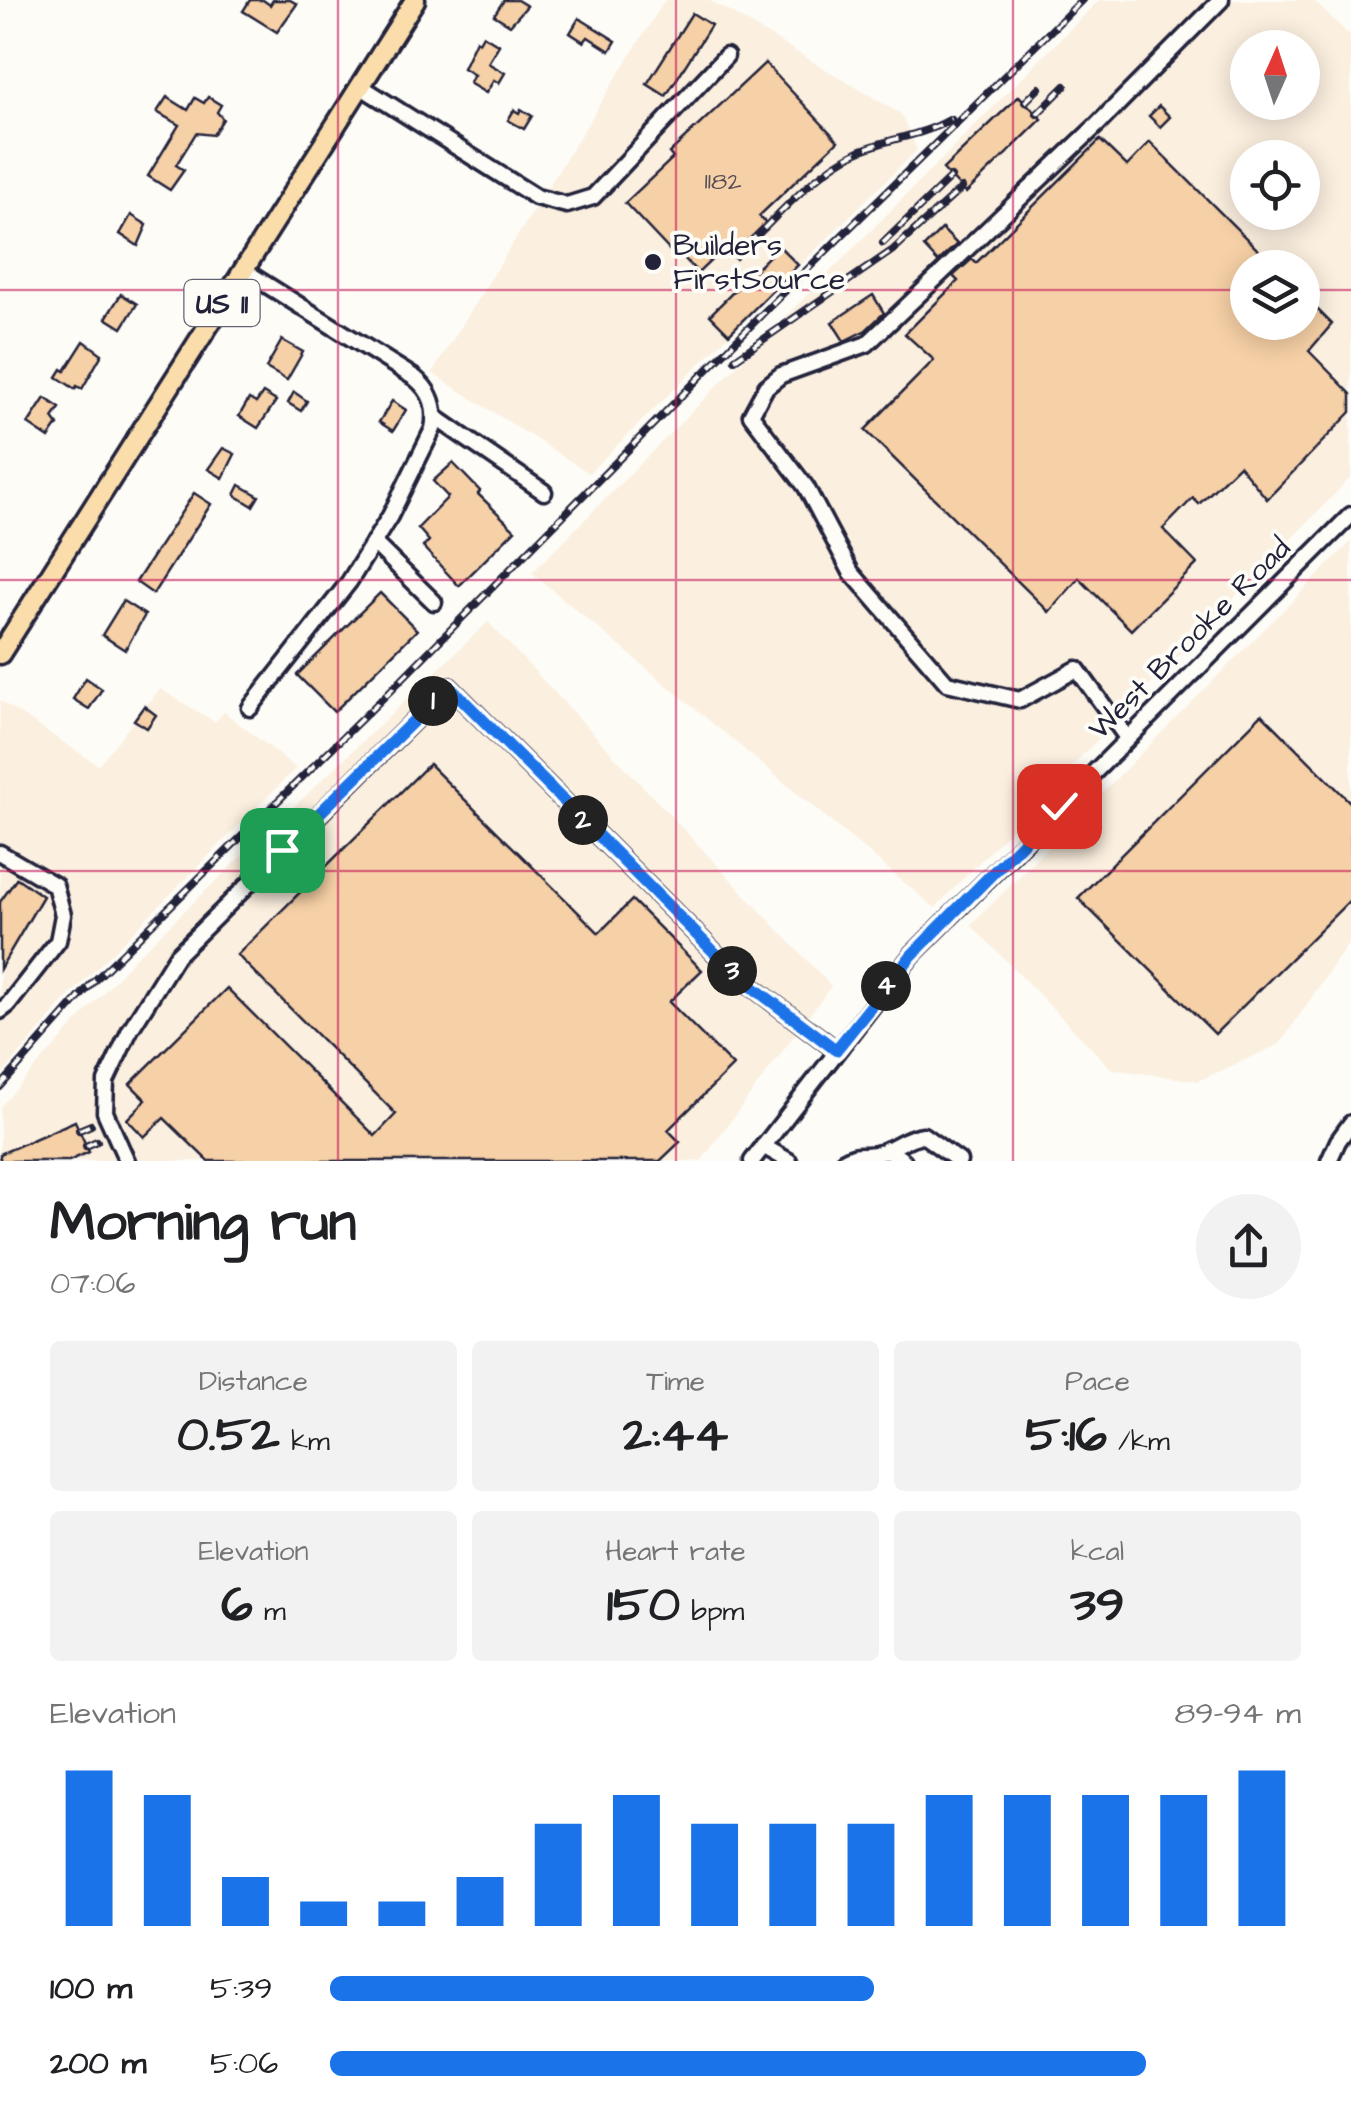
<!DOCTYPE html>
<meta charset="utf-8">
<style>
body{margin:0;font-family:"Architects Daughter",sans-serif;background:#f2f2f2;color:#202124;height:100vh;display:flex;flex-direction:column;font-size:38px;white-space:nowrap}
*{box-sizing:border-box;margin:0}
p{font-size:32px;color:#757577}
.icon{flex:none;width:55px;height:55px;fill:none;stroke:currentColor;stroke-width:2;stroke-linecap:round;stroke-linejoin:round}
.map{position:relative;height:1161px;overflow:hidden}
.drawer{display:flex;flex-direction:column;background:#fff;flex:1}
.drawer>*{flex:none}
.needle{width:65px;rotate:3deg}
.buttons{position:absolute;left:1230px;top:30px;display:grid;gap:20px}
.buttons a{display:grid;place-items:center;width:90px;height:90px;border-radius:50%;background:#fff;box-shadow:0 5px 25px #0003;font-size:50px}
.pin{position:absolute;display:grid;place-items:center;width:85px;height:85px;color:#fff;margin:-42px;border-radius:20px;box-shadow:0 5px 15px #0006}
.km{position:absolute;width:50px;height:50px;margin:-25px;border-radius:50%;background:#222;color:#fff;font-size:28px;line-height:50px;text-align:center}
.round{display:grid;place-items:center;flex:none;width:105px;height:105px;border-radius:52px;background:#f2f2f2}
.overview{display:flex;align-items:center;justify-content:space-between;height:170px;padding:0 50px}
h1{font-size:55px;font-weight:800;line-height:75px}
.stats{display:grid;grid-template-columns:repeat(3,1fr);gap:15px;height:170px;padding:10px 50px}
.stats div{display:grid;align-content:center;border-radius:10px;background:#f2f2f2;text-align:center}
.stats b{font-size:50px;font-weight:800}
.stats small{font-size:28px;font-weight:400}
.stats p{font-size:28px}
.chart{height:280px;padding:20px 50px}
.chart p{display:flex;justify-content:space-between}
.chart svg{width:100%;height:180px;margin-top:10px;stroke:#1a73e8;stroke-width:6}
ul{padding:0 50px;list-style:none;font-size:32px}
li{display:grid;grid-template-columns:160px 120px 1fr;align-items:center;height:75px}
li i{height:25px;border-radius:12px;background:#1a73e8}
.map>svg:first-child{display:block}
.built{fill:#fbefdf;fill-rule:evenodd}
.building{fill:#f6d0a6;stroke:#22223b;stroke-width:2.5}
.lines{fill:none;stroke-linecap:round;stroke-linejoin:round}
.minor-casing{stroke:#22223b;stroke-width:21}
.major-casing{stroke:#22223b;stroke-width:25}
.minor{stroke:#fdfcf7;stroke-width:14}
.major{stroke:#faddab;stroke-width:18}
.rail-casing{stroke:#22223b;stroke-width:8}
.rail{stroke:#fdfcf7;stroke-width:4;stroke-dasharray:11;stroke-linecap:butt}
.route-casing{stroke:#fff;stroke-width:20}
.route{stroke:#1a73e8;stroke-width:12}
.grid{fill:none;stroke:#c2185b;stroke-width:2.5;stroke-opacity:0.55}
.poi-dot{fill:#22223b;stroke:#fdfcf7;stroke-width:4}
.labels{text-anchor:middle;stroke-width:8;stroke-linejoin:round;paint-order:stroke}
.number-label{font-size:25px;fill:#574e56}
.shield{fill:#fdfcf7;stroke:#646373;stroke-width:2.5}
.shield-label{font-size:28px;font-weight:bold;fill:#22223b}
.poi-label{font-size:30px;fill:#22223b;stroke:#fdfcf7;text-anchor:start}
.street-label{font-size:30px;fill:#22223b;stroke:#fdfcf7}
</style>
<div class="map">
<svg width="1351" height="1161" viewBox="0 0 1351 1161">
<rect width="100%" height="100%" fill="#fdfcf7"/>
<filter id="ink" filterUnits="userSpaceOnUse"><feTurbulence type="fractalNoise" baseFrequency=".01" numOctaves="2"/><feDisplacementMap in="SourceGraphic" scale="20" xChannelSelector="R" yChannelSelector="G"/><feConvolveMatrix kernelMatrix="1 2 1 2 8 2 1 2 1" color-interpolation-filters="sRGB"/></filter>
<g filter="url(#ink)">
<!-- built -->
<g class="built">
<path d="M665,0H709L901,114L917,150L589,473L432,373Z"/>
<path d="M1099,0H1313L1351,37V477L935,908L532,573ZM1248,48H1302V102H1248ZM1248,158H1302V212H1248ZM1248,268H1302V322H1248Z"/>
<path d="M1351,542V939L1280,1044L1198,1081L1112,1069L971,925Z"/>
<path d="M488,622L831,986L701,1161H0V1107L133,960Z"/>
<path d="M160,689L215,722L224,712L296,768L65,1000L0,1077V701L98,765Z"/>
</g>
<!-- building -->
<g class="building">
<path d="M250,0H263L270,5L273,0H290L297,4L277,32L243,11Z"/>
<path d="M504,0H517L527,6L510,25L494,15Z"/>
<path d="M692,13L711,25L666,96L647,84Z"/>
<path d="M579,18L616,41L610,51L588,37L584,42L570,33Z"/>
<path d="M483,35L499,45L488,63L505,73L499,83L494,80L486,93L469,83L474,75L463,68L476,40L479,42Z"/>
<path d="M765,63L838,141L759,216L767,224L743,246L746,249L736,259L725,247L698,273L683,257L676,252L674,255L625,203L673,158L669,153Z"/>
<path d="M1019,96L1042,119L966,193L943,169Z"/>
<path d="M167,97L188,110L195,98L204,103L208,97L221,105L217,112L223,119L213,135L196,133L176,165L184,170L170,190L148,176L179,125L157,112Z"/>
<path d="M1159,106L1170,117L1160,127L1149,116Z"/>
<path d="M521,109L532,116L524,129L508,120L514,110L519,113Z"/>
<path d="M1100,140L1127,166L1150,142L1276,268H1248V322H1302V294L1332,324L1309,351L1351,394V412L1267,499L1239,465L1199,504L1193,498L1163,529L1197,564L1131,630L1079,578L1049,612L865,430L934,360L905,334L958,281L953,276L972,259L976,263Z"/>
<path d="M131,215L147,225L138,246L120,234Z"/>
<path d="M942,229L957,244L938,262L924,247Z"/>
<path d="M779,246L798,265L729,334L710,315Z"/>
<path d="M121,294L137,304L122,328L106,318Z"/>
<path d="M873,295L884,313L866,330L844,341L832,322Z"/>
<path d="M282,340L303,352L287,380L266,368Z"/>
<path d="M84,341L102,354L82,389L77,386L75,389L57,377L62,369L65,371Z"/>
<path d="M294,392L307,401L301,411L288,403Z"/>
<path d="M263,393L276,401L258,428L239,416L249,399L256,403Z"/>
<path d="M45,398L60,408L53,418L58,425L49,438L28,424Z"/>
<path d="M392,401L406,410L393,431L379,422Z"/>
<path d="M223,448L235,454L223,478L208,469Z"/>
<path d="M453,463L480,491L478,494L515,530L459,586L423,547L429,541L418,528L448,497L433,481Z"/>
<path d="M240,485L259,496L253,506L235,495Z"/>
<path d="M194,493L211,504L153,594L136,582Z"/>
<path d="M380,593L417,630L334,712L297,675Z"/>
<path d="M123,601L145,615L125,650L102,635Z"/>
<path d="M86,678L102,689L89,709L73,699Z"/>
<path d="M144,706L156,715L147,728L134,720Z"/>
<path d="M1262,714L1351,803V899L1215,1034L1078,898Z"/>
<path d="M429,764L599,933L632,900L702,970L669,1002L733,1066L668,1130L680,1142L660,1161H208L164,1118L144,1137L127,1119L146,1100L130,1084L227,988L375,1136L396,1114L237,955Z"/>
<path d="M17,878L43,896L0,969V902Z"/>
<path d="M75,1121L89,1152L69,1161H0V1154Z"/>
</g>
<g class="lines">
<defs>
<g id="minor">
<path d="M360,86L536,197L567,205L593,197L726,56"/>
<path d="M243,270L415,378C432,392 437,408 433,429L390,516L349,582L250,708"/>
<path d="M435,417L544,492"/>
<path d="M374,543L434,602"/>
<path d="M1127,738L1077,669L1020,700L947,683L851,572L806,487L751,415L766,387L781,375L867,344L1097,125L1221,0"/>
<path d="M0,853L55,885L63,915L58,941L8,1005L0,1011"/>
<path d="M763,1146L789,1161"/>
<path d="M887,1149L904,1161"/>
<path d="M127,1161L105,1112L106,1081L130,1030L177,955L449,686L738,976L836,1050"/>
<path d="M752,1161L912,955L1351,515"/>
<path d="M843,1161C861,1151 859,1157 876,1154C893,1150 905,1137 923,1135L959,1161"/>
<path d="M1329,1161L1338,1141L1351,1123"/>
</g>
<path id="major" d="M0,654L415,0"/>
</defs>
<!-- minor casing -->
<use href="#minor" class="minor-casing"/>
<!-- major casing -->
<use href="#major" class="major-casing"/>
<!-- minor -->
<use href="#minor" class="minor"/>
<!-- major -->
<use href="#major" class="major"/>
<defs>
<g id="rail">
<path d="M1025,102L1039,88"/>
<path d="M1037,114L1065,86"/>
<path d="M883,243L951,177"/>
<path d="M748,244C781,213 814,173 855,153C886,138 921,137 951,119"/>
<path d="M735,359L893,250L962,188"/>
<path d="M0,1087L93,982L387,694L773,303L1082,0"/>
<path d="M79,1130L91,1125"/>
<path d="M86,1146L97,1141"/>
</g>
</defs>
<!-- rail casing -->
<use href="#rail" class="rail-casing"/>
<!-- rail -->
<use href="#rail" class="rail"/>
</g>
</g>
<g class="lines" filter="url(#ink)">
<defs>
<path id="route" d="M282,850L449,686L738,976L836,1050L912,955L1059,806"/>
</defs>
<!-- route casing -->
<use href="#route" class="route-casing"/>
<!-- route -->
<use href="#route" class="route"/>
</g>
<!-- grid -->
<path class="grid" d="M338,0V1161M676,0V1161M1013,0V1161M0,290H1248M1302,290H1351M0,580H1351M0,871H1351"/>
<!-- markers -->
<circle class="poi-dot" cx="653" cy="262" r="10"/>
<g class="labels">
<!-- number labels -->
<g class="number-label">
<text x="723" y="189">1182</text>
</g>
<!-- shield labels -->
<rect class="shield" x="184.5" y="280" width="75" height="46" rx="8"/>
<g class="shield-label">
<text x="222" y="313">US 11</text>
</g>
<!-- poi labels -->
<g class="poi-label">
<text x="673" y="255">Builders<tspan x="673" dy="34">FirstSource</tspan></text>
</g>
<!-- street labels -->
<g class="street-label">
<text transform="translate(1189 638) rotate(-45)" y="10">West Brooke Road</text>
</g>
</g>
</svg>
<div class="buttons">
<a><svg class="needle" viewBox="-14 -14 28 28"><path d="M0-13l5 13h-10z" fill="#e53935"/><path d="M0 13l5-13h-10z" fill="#757577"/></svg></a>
<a><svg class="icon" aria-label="locate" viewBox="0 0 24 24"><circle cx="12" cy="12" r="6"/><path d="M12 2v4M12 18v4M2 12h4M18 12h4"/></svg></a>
<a><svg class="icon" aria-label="layers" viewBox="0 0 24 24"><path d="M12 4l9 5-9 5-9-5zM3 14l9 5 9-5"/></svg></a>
</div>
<div class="pin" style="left:282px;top:850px;background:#1e9e55"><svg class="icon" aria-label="arrive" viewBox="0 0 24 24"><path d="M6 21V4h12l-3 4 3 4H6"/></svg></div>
<div class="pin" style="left:1059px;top:806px;background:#d93025"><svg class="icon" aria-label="check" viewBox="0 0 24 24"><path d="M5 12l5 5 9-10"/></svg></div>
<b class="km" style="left:433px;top:701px">1</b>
<b class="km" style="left:583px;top:820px">2</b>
<b class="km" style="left:732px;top:971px">3</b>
<b class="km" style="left:886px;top:986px">4</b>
</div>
<section class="drawer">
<div class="overview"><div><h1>Morning run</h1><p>07:06</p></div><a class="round"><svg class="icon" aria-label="share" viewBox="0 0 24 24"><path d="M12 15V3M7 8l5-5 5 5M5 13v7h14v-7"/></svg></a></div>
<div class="stats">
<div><p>Distance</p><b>0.52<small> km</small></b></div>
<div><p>Time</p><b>2:44</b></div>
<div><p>Pace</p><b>5:16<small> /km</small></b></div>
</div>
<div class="stats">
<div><p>Elevation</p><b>6<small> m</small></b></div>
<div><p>Heart rate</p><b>150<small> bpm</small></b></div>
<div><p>kcal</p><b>39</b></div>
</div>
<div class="chart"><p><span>Elevation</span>89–94 m</p>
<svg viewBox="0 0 160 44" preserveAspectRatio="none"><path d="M5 44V6M15 44V12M25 44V32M35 44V38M45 44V38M55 44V32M65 44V19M75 44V12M85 44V19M95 44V19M105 44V19M115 44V12M125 44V12M135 44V12M145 44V12M155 44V6"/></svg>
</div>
<ul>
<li><b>100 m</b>5:39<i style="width:56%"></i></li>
<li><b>200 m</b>5:06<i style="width:84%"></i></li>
</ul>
</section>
